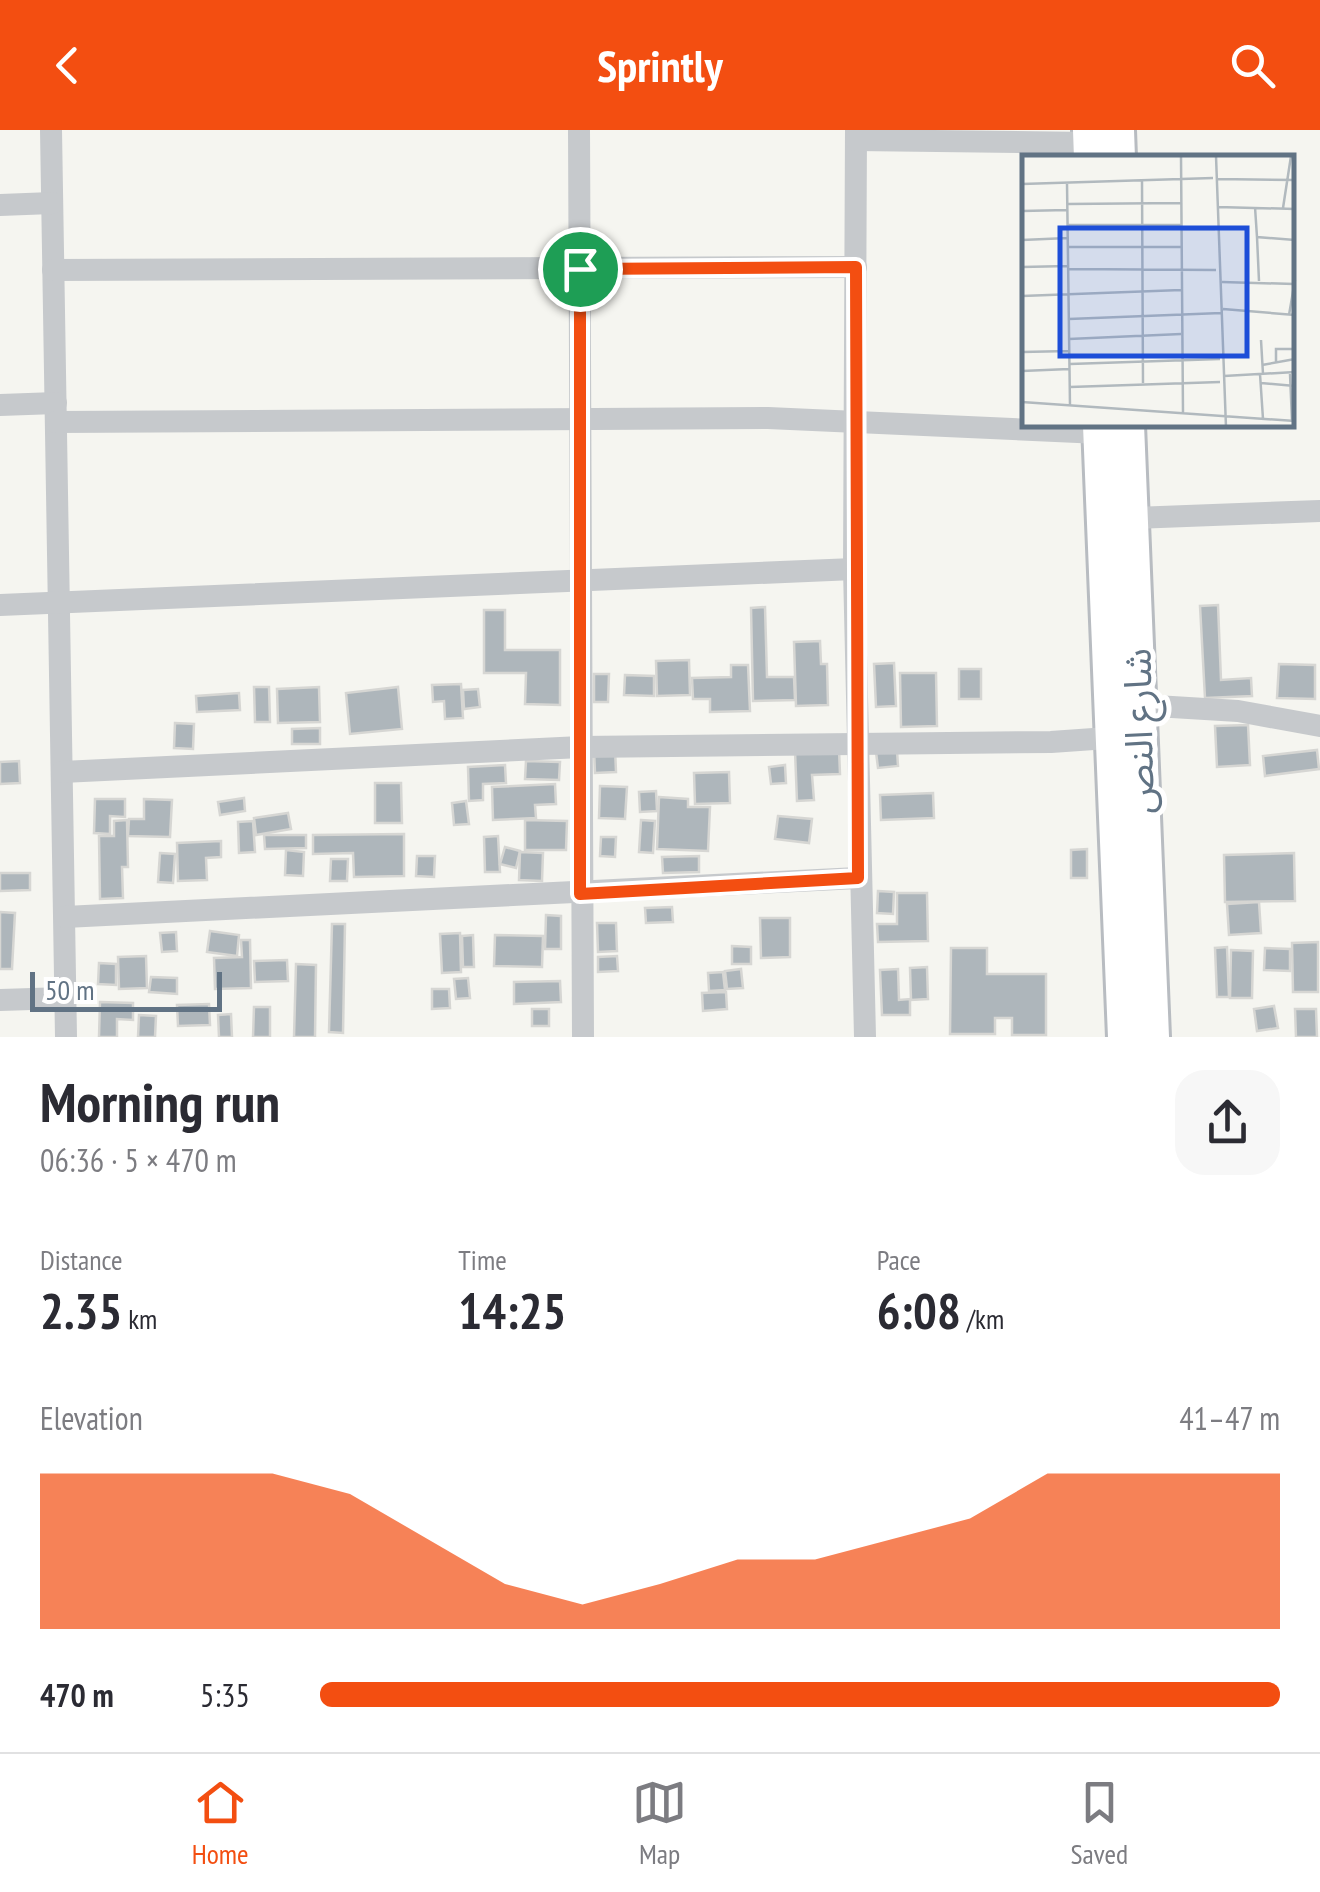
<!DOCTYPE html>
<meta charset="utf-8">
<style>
body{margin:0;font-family:"PT Sans Narrow","Noto Sans Arabic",sans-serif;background:#f7f7f7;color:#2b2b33;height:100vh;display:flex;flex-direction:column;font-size:38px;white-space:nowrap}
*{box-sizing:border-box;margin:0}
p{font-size:32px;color:#7c7c81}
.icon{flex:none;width:55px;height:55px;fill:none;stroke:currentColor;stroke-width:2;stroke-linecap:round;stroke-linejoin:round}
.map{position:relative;height:907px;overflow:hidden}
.drawer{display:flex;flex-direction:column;background:#fff;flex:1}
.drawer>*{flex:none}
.scale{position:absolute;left:30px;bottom:25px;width:192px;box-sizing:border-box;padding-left:10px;border:5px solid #617384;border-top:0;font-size:28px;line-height:35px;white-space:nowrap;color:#617384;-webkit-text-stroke:8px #fff;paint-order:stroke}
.pin{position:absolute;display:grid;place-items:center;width:85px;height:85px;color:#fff;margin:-42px;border:5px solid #fff;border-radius:50%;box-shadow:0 2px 10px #0007}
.round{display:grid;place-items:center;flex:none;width:105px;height:105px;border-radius:30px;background:#f7f7f7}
.overview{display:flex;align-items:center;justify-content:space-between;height:170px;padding:0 40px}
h1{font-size:55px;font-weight:700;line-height:75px}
.stats{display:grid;grid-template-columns:repeat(3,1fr);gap:15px;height:170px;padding:10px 40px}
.stats div{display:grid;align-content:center}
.stats b{font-size:50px;font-weight:700}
.stats small{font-size:28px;font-weight:400}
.stats p{font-size:28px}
.chart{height:280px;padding:20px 40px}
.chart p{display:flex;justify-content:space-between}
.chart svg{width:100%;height:180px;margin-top:10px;fill:#f34e11;opacity:.7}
ul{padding:0 40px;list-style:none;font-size:32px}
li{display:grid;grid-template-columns:160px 120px 1fr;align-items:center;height:75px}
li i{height:25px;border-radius:12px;background:#f34e11}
header{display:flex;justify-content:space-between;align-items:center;height:130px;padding:0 40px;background:#f34e11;color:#fff;font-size:45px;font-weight:700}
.tab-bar{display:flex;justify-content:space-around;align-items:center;height:140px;border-top:2px solid #e1e1e2;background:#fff;font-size:28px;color:#7c7c81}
.tab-bar a{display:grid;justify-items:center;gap:5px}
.tab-bar .selected{color:#f34e11}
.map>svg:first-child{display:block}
.building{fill:#aeb6bb;stroke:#d6d6d3;stroke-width:2.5}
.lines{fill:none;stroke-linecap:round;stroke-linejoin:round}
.secondary-casing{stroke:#b8bcc1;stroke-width:38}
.street{stroke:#c6c9cc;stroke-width:22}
.secondary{stroke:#fff;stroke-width:32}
.route-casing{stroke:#fff;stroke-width:20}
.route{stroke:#f34e11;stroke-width:12}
.labels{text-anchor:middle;stroke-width:10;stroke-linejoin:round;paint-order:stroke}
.street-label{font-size:38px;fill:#617384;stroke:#fff}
.inset-road{fill:none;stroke:#b1b9be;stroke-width:2.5}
.view{fill:#1d4ed8;fill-opacity:0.15;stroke:#1d4ed8;stroke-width:5}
.inset-edge{fill:none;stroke:#617384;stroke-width:5}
</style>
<header><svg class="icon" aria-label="back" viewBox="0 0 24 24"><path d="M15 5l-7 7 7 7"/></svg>Sprintly<svg class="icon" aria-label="search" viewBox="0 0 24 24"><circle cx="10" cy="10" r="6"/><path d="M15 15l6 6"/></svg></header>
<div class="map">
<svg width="1320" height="907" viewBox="0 0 1320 907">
<rect width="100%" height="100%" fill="#f5f5f0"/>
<!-- building -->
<g class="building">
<path d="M1218,475L1221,550L1251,548L1252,566L1205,568L1200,476Z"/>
<path d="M765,477L767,547H794L795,570L753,571L751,478Z"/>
<path d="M484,480H505V520H560V575L525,574L526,543H484Z"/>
<path d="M820,511L821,534H827L828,575L796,576L794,512Z"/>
<path d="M689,530L690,565L657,566L656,531Z"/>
<path d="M894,533L896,576L876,577L874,534Z"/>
<path d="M1279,534L1315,535V569L1277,568Z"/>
<path d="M731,535H748L750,581L710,582V569H693L692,548L731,547Z"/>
<rect x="959" y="539" width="22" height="30"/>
<path d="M900,543H936L937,596L901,597Z"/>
<path d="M594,544H609L608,572H594Z"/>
<path d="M625,545L654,546V566L624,565Z"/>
<path d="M461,554L463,588L445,589L444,571L433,572L432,555Z"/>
<path d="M254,557H269L270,592H255Z"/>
<path d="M319,557L320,592L278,593L277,559Z"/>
<path d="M398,557L402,599L350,604L346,563Z"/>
<path d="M478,559L480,577L464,579L463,560Z"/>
<path d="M239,563L240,580L197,582L196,566Z"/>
<path d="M175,593L194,594L193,619L174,618Z"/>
<path d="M1248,595L1250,635L1217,637L1215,596Z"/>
<path d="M320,598V614H292V599Z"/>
<path d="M615,618L616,642L595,643L594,619Z"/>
<path d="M839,619L840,644L812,645L814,670L797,671L795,621Z"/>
<path d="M897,620L898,636L878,638L876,622Z"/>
<path d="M1317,620L1319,639L1265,646L1263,626Z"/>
<path d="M19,631L20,653L0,654V632Z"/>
<path d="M526,631L560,632L559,650L525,649Z"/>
<path d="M505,635L506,653L483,654V670L469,671L468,637Z"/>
<path d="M785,635L786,653L771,654L769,637Z"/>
<path d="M729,642L730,673L695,674L694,643Z"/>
<path d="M375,653H401L402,693H375Z"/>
<path d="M555,654L556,674L535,675L536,688L493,690L492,657Z"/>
<path d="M600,656L627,657L625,689L599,688Z"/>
<path d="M656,661L657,681L640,682L639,662Z"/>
<path d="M933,663L934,688L881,690L880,665Z"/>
<path d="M659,667L688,669V677H710L708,721L657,719Z"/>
<path d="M244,668L245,681L220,685L218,672Z"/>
<path d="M95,669H125V687L110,686V704L94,703Z"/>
<path d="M144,669L172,670L170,707L128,706L129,689H144Z"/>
<path d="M466,671L469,694L454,695L452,673Z"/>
<path d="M288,683L291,699L256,705L254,688Z"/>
<path d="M778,686L812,689L809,713L775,709Z"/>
<path d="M127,690L128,737H122L123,768L100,769L99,706H114V691Z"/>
<path d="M525,690L567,691L566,720H525Z"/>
<path d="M641,690L655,691L653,723L639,722Z"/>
<path d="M253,691L255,722L239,723L238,692Z"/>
<path d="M404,704V746L354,747L353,723L313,724V705Z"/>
<path d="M264,705H306V718L265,719Z"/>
<path d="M498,706L500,742H485L484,707Z"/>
<path d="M601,707H616L615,727L600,726Z"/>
<path d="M221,711V727L206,728L207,750L178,751L177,713Z"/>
<path d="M505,717L520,721L516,738L500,734Z"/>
<path d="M1087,719V748H1071V720Z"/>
<path d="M286,720L304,722L303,746L285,745Z"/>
<path d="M520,722L543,723L542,751L519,750Z"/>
<path d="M160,723L175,724L173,753L158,752Z"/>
<path d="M1294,723L1295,771L1225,772L1224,725Z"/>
<path d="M417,726H435L434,747L416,746Z"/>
<path d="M699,726V742L663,743L662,727Z"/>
<path d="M331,729H348L347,751H330Z"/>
<path d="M0,743H30V760L0,761Z"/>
<path d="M878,761L894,762L893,784L877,783Z"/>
<path d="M897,763H927L928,811L878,812L877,794H897Z"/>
<path d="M1259,772L1261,803L1229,805L1227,774Z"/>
<path d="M672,777L673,792L646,793L645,778Z"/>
<path d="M0,782L15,783L12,839H0Z"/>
<path d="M546,785L561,786V819H545Z"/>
<path d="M760,788H790V827L761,828Z"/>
<path d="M597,793H616L617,821L598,822Z"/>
<path d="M332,794H345L343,903L329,902Z"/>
<path d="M210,801L239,805L237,826L207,822Z"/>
<path d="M176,802L177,821L162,822L160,803Z"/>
<path d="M460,803L461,842L442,843L440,804Z"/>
<path d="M473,805L474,837H463L462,806Z"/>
<path d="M495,805L543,806L542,837L494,836Z"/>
<path d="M241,810H250L251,858L215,859L214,828L242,827Z"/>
<path d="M1318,812V862H1293L1292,813Z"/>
<path d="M732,816L751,817V834H732Z"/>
<path d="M1227,817L1229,867H1217L1215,818Z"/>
<path d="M951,818H987V844H1046V905H1012V888H995V904H950Z"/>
<path d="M1265,818L1290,819V841L1264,840Z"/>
<path d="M1231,820L1253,821L1252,868H1230Z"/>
<path d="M146,826L147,858L119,859L118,827Z"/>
<path d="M617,826L618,841L598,842V827Z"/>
<path d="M287,830L288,851L255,852L254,831Z"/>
<path d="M99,833L116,834V855L98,854Z"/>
<path d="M296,834L316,835L315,907H294Z"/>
<path d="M927,837L928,869L911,870L910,838Z"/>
<path d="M741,839L743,858L727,859L725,841Z"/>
<path d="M898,839L899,870L910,869V885H882L880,840Z"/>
<path d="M723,842L725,860L709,861L708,843Z"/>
<path d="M151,847L177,848V864L149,862Z"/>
<path d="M468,848L470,868L456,869L454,849Z"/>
<path d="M560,851L561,872L514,874V852Z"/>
<path d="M432,859H449L450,878L432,879Z"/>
<path d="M726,862L727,879L703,881L702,863Z"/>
<path d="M100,872L133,873V890L117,889V907H99Z"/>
<path d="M209,874L210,895L178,896L177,875Z"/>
<path d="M1274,876L1278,898L1257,901L1254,879Z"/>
<path d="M254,877H270V907H253Z"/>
<rect x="532" y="879" width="17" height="17"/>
<path d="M1295,879H1316L1317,907H1296Z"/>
<path d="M231,884L232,907H219L218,885Z"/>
<path d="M139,885L156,886L155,907H138Z"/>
</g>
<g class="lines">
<defs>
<g id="secondary">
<path d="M1089,0L1090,28"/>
<path d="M1118,0L1119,28"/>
<path d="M1099,295L1124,907"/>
<path d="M1128,295L1153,907"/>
</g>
</defs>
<!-- secondary casing -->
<use href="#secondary" class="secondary-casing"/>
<!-- street -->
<g class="street">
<path d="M51,0L66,907"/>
<path d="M579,0L583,907"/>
<path d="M856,0L854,439L865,907"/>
<path d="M856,10L1090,13"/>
<path d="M0,75L52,73"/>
<path d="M53,140L856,137"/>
<path d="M0,275L56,273"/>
<path d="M56,292L768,288L1100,303"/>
<path d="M1134,388L1320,381"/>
<path d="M0,475L854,439"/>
<path d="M1139,575L1238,581L1320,596"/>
<path d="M62,642L581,617L1051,612L1122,607"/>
<path d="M65,787L858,748"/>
<path d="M0,870L64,868"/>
</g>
<!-- secondary -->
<use href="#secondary" class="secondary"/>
</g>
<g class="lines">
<defs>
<path id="route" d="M856,137L858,748L580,764V139Z"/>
</defs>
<!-- route casing -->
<use href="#route" class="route-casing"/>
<!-- route -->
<use href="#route" class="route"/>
</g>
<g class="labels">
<!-- street labels -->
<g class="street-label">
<text transform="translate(1139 601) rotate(-91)" y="13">شارع النص</text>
</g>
</g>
<!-- overview -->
<g transform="translate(1022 25)">
<rect width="272" height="272" fill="#f5f5f0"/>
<path class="inset-road" d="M159,1L161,258M194,1L204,272M195,24L273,25M120,26L121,228M45,28L48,251M0,29L191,23M45,49L159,48M196,52L273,54M233,52L235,82L273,85M261,53L269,1M0,56L45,55M45,70H160M160,74H193M235,82L237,126M0,85L46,83M46,92H160M0,112L46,111M46,114L194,115M200,127L272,129M0,141L159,135M201,154L273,160M267,160L273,125M47,164L199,158M47,184L159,179M239,185L241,219M0,197L47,196M254,208V194H273M48,209L198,204M240,210L273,204M0,216L47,214M238,219L241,264M268,219L270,266M202,221L273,217M239,228L273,231M48,232L198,227M0,247L273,266"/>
<path class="view" d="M38,73H225V201H38Z"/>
<rect width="272" height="272" class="inset-edge"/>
</g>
</svg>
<div class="scale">50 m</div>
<div class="pin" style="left:580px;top:139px;background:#1e9e55"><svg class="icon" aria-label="arrive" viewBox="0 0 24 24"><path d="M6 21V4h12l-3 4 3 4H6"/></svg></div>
</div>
<section class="drawer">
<div class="overview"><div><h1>Morning run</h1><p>06:36 · 5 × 470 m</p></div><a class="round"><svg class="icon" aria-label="share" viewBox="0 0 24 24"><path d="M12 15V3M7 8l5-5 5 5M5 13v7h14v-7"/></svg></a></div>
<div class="stats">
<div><p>Distance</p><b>2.35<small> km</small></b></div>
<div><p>Time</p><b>14:25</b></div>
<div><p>Pace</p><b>6:08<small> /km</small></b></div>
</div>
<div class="chart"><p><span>Elevation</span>41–47 m</p>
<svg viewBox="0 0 160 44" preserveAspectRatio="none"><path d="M0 44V6L10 6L20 6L30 6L40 11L50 22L60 33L70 38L80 33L90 27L100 27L110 22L120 17L130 6L140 6L150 6L160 6V44z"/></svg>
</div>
<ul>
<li><b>470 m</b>5:35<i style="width:100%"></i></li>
</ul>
</section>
<nav class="tab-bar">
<a class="selected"><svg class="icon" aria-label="home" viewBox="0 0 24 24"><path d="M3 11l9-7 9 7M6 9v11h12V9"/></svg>Home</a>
<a><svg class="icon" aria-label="map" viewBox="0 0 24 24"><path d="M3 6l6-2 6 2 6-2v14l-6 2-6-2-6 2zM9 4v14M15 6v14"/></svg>Map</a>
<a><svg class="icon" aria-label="saved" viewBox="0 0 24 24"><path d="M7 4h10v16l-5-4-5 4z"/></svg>Saved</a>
</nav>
